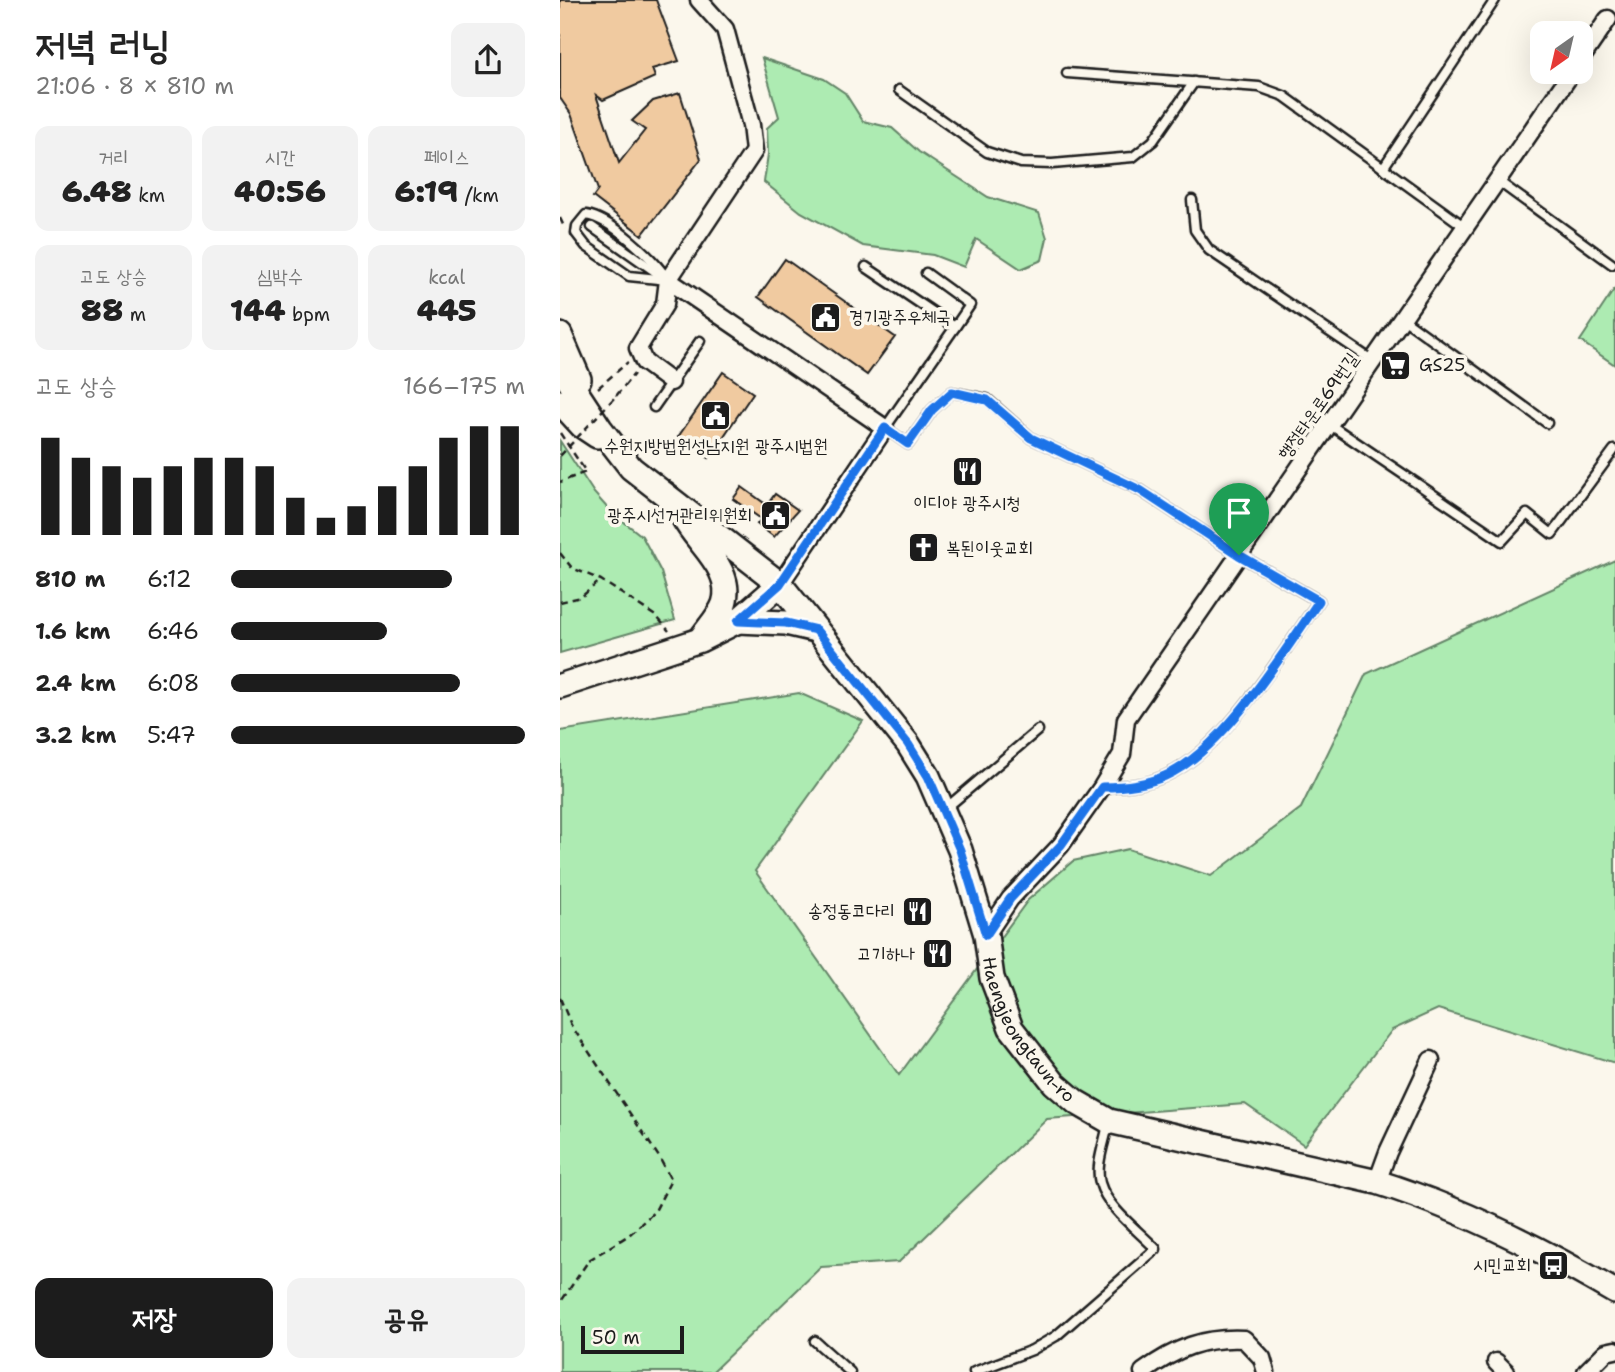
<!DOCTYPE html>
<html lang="ko">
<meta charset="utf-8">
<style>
body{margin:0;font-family:"Shantell Sans","Poor Story",sans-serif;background:#f2f2f2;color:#222;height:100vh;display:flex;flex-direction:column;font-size:26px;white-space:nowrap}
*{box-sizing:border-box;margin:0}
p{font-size:23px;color:#767676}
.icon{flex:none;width:38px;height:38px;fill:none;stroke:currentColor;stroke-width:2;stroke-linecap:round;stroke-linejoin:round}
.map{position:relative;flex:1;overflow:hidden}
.details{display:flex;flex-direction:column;background:#fff;width:560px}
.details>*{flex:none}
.needle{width:46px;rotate:214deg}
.tools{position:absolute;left:970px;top:21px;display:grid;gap:14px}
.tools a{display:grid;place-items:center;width:63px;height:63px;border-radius:14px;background:#fff;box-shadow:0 7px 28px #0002;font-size:35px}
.scale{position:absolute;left:21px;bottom:18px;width:103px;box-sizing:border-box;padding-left:7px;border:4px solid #1c1c1c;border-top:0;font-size:19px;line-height:24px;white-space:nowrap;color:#1c1c1c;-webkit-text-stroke:5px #fbf7ec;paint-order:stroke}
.pin{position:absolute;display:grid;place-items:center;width:60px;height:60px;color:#fff;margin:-72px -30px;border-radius:50% 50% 50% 0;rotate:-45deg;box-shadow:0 0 7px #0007}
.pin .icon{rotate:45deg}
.round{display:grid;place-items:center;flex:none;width:74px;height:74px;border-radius:14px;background:#f2f2f2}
.headline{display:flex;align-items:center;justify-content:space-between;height:119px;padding:0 35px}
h1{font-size:38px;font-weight:800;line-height:52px}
.stats{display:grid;grid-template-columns:repeat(3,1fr);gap:10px;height:119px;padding:7px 35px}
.stats div{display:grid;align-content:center;border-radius:14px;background:#f2f2f2;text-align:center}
.stats b{font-size:30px;font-weight:800}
.stats small{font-size:19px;font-weight:400}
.stats p{font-size:19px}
.chart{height:196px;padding:14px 35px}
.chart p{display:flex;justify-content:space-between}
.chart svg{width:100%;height:126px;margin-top:7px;stroke:#1c1c1c;stroke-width:6}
.button{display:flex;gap:14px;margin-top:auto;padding:14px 35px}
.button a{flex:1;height:80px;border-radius:14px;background:#1c1c1c;color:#fff;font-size:28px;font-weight:800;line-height:80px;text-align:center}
.button a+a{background:#f2f2f2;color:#222}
ul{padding:0 35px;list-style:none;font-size:23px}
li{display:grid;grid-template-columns:112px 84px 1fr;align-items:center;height:52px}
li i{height:18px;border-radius:9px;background:#1c1c1c}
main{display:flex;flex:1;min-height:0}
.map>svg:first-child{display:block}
.green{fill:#adebb2;stroke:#648467;stroke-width:2}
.building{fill:#f0caa0;stroke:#1c1c1c;stroke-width:2}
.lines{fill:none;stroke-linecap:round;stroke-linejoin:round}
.lane-casing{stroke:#1c1c1c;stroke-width:13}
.street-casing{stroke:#1c1c1c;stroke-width:21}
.secondary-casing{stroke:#1c1c1c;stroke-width:28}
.path{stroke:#1c1c1c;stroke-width:2.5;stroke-dasharray:7 5;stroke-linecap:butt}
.lane{stroke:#fbf7ec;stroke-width:8}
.street{stroke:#fbf7ec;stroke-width:16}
.secondary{stroke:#fbf7ec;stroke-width:23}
.path-bridge{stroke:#1c1c1c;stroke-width:2.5;stroke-dasharray:7 5;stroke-linecap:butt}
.route-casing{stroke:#fff;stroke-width:14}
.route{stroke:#1a73e8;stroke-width:9}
.labels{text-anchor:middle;stroke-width:7;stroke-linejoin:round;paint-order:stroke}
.poi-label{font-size:18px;fill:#1c1c1c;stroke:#fbf7ec;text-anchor:end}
.street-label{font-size:18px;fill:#1c1c1c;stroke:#fbf7ec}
</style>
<main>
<section class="details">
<div class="headline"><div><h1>저녁 러닝</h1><p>21:06 · 8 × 810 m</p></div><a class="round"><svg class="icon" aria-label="share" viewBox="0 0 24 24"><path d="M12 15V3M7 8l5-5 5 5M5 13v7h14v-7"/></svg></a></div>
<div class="stats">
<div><p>거리</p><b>6.48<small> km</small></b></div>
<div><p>시간</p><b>40:56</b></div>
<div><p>페이스</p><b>6:19<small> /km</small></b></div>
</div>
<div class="stats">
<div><p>고도 상승</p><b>88<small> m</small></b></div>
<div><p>심박수</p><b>144<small> bpm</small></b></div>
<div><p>kcal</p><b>445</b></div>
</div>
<div class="chart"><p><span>고도 상승</span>166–175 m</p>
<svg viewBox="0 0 160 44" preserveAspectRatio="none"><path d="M5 44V10M15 44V17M25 44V20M35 44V24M45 44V20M55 44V17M65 44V17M75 44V20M85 44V31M95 44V38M105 44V34M115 44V27M125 44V20M135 44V10M145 44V6M155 44V6"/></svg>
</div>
<ul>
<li><b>810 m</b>6:12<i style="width:75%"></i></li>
<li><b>1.6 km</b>6:46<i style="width:53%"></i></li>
<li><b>2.4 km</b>6:08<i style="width:78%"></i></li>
<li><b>3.2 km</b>5:47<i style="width:100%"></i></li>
</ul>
<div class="button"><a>저장</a><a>공유</a></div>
</section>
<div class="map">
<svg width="1055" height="1372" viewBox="0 0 1055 1372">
<rect width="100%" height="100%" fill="#fbf7ec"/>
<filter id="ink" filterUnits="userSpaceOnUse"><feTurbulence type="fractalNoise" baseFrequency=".0143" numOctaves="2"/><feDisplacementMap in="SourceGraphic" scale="14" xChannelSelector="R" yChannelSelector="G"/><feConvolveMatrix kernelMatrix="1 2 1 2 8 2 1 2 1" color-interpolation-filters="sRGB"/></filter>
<g filter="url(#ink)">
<!-- green -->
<g class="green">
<path d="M202,58L264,79L285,93L303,121L332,128L359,152L428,197L479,213L487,238L482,260L461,269L416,239L404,267L373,255L303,246L241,212L204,182L208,154L207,128L219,117Z"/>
<path d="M1055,288V365L1020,341Z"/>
<path d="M0,441L34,493L50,511L82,536L101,572L115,620L0,653Z"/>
<path d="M1055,560V1063L878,1009L832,1030L744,1145L685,1104L487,1119L339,1262L261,1267L152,1372H0V731L239,693L303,721L195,871L339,1075L468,900L513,861L568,849L651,876L741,808L806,674Z"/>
</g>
<!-- building -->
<g class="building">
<path d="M0,0H96L119,61L92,69L95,77L43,100L36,95L59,163L85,130L72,121L93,101L120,93L141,159L82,235L33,197L38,190L11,114L0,98Z"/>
<path d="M225,259L335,337L307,375L198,297Z"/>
<path d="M163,372L193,393L149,458L118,437Z"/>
<path d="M182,487L207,505L215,494L238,510L214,537L197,524L201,519L173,499Z"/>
</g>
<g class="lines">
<defs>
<g id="lane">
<path d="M507,73L699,87L724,96L905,227"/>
<path d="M339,90L427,152L461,163L492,164L573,157L593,141L634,82"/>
<path d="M823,168L935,0"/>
<path d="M938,181L1052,264"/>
<path d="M632,200L635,230L649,250L813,361"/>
<path d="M26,215C52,219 94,259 108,280L69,276L26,246L16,233L17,226Z"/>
<path d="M32,227L103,277"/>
<path d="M306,267L395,327L325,428L348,444L372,410L392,392L427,399L471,438L580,490L679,555L759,601C723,652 663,751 605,776C585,785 564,787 542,787"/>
<path d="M366,273L410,305L395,327"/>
<path d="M842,318L987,423"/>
<path d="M94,407L140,341"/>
<path d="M769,424L942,541L967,514L992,534L1054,450"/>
<path d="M385,809L478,730"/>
<path d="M255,1341L290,1372"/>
<path d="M414,1372L472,1350L496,1336L596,1249C579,1231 547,1208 540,1183C535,1165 545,1142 548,1124"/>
</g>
<g id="street">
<path d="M139,0L165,29L191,125L194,151L108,280L325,428L220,584"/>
<path d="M1020,60L1048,19"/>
<path d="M108,280L105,304L78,348L84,362L111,382"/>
<path d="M426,935L450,899L501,845L542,787L562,754L566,719L1012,72"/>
<path d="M817,1182L828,1152L871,1060"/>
<path d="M936,1362L946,1372"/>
<path d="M583,1372C616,1348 643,1337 684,1339L702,1358L706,1372"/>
<path d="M1026,1372L1046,1352L1055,1350"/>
</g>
<g id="secondary">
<path d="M0,335L19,379"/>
<path id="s1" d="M0,367L40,428L71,468L220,584L348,744L368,776L400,850L426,935L432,978L451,1028L494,1083L516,1102L549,1121L817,1182C900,1208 980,1248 1055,1292"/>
<path d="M0,402L22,426L37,436"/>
<path d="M123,517C137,544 175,570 164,604C160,615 149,627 142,637"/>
<path d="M178,621L226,623L256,630"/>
<path d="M0,686L140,640L178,621L220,584"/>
</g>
</defs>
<!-- lane casing -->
<use href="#lane" class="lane-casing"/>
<!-- street casing -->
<use href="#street" class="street-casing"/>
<!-- secondary casing -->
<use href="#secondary" class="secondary-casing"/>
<!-- path -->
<g class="path">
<path d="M0,218L5,229"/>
<path d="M38,388L68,362"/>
<path d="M56,396L74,374"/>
<path d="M0,433L26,472L0,482"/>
<path d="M0,553L12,568L41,580L97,617L109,631"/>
<path d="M0,602L21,597L41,580"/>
<path d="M0,998L11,1025L99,1157L111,1180L95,1211L69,1235L29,1260L0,1303"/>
</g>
<!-- lane -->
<use href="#lane" class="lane"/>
<!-- street -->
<use href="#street" class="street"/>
<!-- secondary -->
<use href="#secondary" class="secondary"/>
<!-- path-bridge -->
<path class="path-bridge" d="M0,456L56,396"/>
</g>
</g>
<g class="lines" filter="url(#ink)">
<defs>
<path id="route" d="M392,392L427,400L471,438L580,490L679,555L759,601C723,653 663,751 605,776C585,785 564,787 542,787L501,845L450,899L426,935L400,850L368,776L348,744L256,630L226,623L178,621L220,584L325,428L348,444L372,410Z"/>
</defs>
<!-- route casing -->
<use href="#route" class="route-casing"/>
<!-- route -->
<use href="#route" class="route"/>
</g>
<!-- icons -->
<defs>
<symbol id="civic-square" viewBox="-11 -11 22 22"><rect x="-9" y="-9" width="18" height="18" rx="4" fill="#1c1c1c" stroke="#fbf7ec"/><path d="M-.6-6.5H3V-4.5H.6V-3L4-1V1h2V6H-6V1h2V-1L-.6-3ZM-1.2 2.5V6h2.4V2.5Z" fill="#fff"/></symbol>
<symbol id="supermarket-square" viewBox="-11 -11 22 22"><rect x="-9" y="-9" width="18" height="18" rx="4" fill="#1c1c1c" stroke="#fbf7ec"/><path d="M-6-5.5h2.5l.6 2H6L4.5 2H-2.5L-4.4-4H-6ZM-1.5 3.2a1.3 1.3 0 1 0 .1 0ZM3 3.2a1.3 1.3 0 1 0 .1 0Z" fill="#fff"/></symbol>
<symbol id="restaurant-square" viewBox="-11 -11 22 22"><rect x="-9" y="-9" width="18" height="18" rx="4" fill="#1c1c1c" stroke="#fbf7ec"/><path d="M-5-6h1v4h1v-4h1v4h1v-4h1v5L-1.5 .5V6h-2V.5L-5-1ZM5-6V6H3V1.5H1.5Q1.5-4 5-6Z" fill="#fff"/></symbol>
<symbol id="church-square" viewBox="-11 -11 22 22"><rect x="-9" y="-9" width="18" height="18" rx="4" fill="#1c1c1c" stroke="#fbf7ec"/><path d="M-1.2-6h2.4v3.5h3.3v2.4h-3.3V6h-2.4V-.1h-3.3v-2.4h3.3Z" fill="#fff"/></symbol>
<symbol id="bus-square" viewBox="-11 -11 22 22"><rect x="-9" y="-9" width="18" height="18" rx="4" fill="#1c1c1c" stroke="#fbf7ec"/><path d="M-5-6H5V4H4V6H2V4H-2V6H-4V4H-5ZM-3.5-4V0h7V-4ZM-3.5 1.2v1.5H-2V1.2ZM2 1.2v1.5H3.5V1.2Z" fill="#fff"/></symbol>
</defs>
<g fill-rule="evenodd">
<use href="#civic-square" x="248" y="300" width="35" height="35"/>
<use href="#supermarket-square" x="818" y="348" width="35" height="35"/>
<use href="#civic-square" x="138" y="398" width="35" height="35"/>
<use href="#restaurant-square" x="390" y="454" width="35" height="35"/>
<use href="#civic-square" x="198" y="498" width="35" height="35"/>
<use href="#church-square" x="346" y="530" width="35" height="35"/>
<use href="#restaurant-square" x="340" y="894" width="35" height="35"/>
<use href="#restaurant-square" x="360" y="936" width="35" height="35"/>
<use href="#bus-square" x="976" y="1248" width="35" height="35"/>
</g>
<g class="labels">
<!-- poi labels -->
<g class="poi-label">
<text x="289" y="323" text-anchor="start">경기광주우체국</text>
<text x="859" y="371" text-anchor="start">GS25</text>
<text x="156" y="452" text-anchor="middle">수원지방법원성남지원 광주시법원</text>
<text x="407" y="509" text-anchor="middle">이디야 광주시청</text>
<text x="192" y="521">광주시선거관리위원회</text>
<text x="386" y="554" text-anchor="start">복된이웃교회</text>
<text x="335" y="917">송정동코다리</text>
<text x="355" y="960">고기하나</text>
<text x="971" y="1271">시민교회</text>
</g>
<!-- street labels -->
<g class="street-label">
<text transform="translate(758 406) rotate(-55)" y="6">행정타운로69번길</text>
<text dy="6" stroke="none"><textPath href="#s1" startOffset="831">Haengjeongtaun-ro</textPath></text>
</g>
</g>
</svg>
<div class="tools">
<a><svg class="needle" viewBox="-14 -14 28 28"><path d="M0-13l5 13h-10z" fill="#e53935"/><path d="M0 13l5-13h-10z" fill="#767676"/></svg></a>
</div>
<div class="scale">50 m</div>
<div class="pin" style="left:679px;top:555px;background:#1e9e55"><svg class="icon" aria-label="arrive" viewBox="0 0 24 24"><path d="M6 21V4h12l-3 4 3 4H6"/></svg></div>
</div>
</main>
